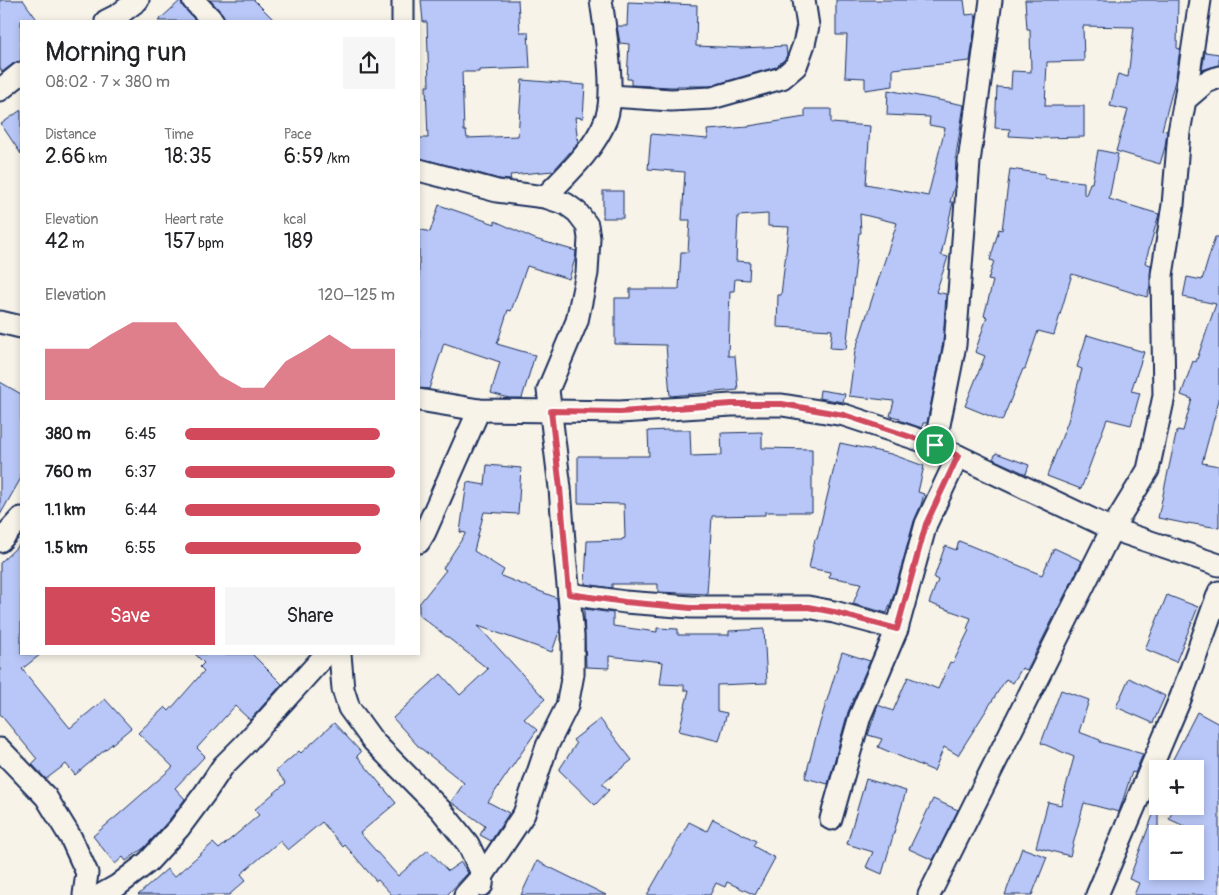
<!DOCTYPE html>
<meta charset="utf-8">
<style>
body{margin:0;font-family:Pangolin,sans-serif;background:#f6f6f6;color:#202124;height:100vh;display:flex;flex-direction:column;font-size:19px;white-space:nowrap}
*{box-sizing:border-box;margin:0}
p{font-size:16px;color:#757577}
.icon{flex:none;width:28px;height:28px;fill:none;stroke:currentColor;stroke-width:2;stroke-linecap:round;stroke-linejoin:round}
.map{position:relative;flex:1;overflow:hidden}
.details{position:absolute;left:20px;top:20px;width:400px;height:635px;display:flex;flex-direction:column;background:#fff;border-radius:0px;box-shadow:0 2px 8px #0003}
.details>*{flex:none}
.fabs{position:absolute;left:1149px;top:760px;display:grid;gap:10px}
.fabs a{display:grid;place-items:center;width:55px;height:55px;border-radius:0px;background:#fff;box-shadow:0 2px 8px #0003;font-size:25px}
.pin{position:absolute;display:grid;place-items:center;width:42px;height:42px;color:#fff;margin:-21px;border:2px solid #fff;border-radius:50%;box-shadow:0 1px 5px #0007}
.round{display:grid;place-items:center;flex:none;width:52px;height:52px;border-radius:0px;background:#f6f6f6}
.headline{display:flex;align-items:center;justify-content:space-between;height:85px;padding:0 25px}
h1{font-size:28px;font-weight:600;line-height:38px}
.figures{display:grid;grid-template-columns:repeat(3,1fr);gap:8px;height:85px;padding:5px 25px}
.figures div{display:grid;align-content:center}
.figures b{font-size:21px;font-weight:600}
.figures small{font-size:14px;font-weight:400}
.figures p{font-size:14px}
.chart{height:140px;padding:10px 25px}
.chart p{display:flex;justify-content:space-between}
.chart svg{width:100%;height:90px;margin-top:5px;fill:#d1495b;opacity:.7}
.button{display:flex;gap:10px;margin-top:auto;padding:10px 25px}
.button a{flex:1;height:58px;border-radius:0px;background:#d1495b;color:#fff;font-size:20px;font-weight:600;line-height:58px;text-align:center}
.button a+a{background:#f6f6f6;color:#202124}
ul{padding:0 25px;list-style:none;font-size:16px}
li{display:grid;grid-template-columns:80px 60px 1fr;align-items:center;height:38px}
li i{height:12px;border-radius:6px;background:#d1495b}
.map>svg:first-child{display:block}
.building{fill:#b8c7f7;stroke:#1b2f5e}
.lines{fill:none;stroke-linecap:round;stroke-linejoin:round}
.minor-casing{stroke:#1b2f5e;stroke-width:25}
.minor{stroke:#f7f3e8;stroke-width:21}
.route-casing{stroke:#fff;stroke-width:10}
.route{stroke:#d1495b;stroke-width:6}
</style>
<div class="map">
<svg width="1219" height="895" viewBox="0 0 1219 895">
<rect width="100%" height="100%" fill="#f7f3e8"/>
<filter id="ink" filterUnits="userSpaceOnUse"><feTurbulence type="fractalNoise" baseFrequency=".02" numOctaves="2"/><feDisplacementMap in="SourceGraphic" scale="10" xChannelSelector="R" yChannelSelector="G"/><feConvolveMatrix kernelMatrix="1 2 1 2 8 2 1 2 1" color-interpolation-filters="sRGB"/></filter>
<g filter="url(#ink)">
<!-- building -->
<g class="building">
<path d="M0,0H23L38,21H21V61L14,63L2,72L0,68Z"/>
<path d="M181,0L184,8L196,21H158Z"/>
<path d="M210,0H254L275,21H225L222,13Z"/>
<path d="M421,0H518L520,32H528L530,68L479,70V72H462L464,131H466L467,138L518,136L522,80L585,85L583,118L575,117L578,143L553,171L510,175L511,180L499,179L471,171V170H467L419,158V138H428L426,86H429L427,22H423Z"/>
<path d="M836,0H964L966,15L975,14L976,19L970,61L893,69V86L865,90V78L845,77L847,35H836Z"/>
<path d="M1025,0H1178L1177,48L1180,49L1176,77L1162,130L1167,131L1165,147L1160,164L1116,151L1128,110L1110,106L1118,74L1128,77L1134,27L1083,26L1084,61L1047,62L1045,106H1084V137L1043,138L1009,136L1010,129L995,128L997,87L1011,88L1012,71L1031,72L1030,29H1027Z"/>
<path d="M628,2L697,5L696,46L742,48L786,46L787,55L785,59L776,67L710,86H677V87H671L631,85V79H627L629,44L620,43L617,26H627Z"/>
<path d="M1205,52L1219,54V65L1202,70Z"/>
<path d="M888,90L964,105L956,155L955,184L950,202H953L941,255L948,257L936,292L946,294L943,343L927,423H923L922,428L899,420L900,418L890,416L894,401L849,396L855,351L897,223L860,214L861,233H859L846,349L830,348L832,330L777,327L778,295H781L789,227L768,226V214L738,216L736,261L750,262L749,280L735,279L734,291H730L728,356H735L738,390L670,396L666,345L615,344V298H630V289H679L681,252H688L690,220H682L685,172L648,169L651,134L708,139L707,130L749,127V126L805,117V109H831V123L870,126L866,184L928,196L945,128L929,125L930,117L887,115Z"/>
<path d="M21,110V154L1,124Z"/>
<path d="M1098,150L1118,154L1109,199L1159,214L1145,263L1151,265L1150,287L1147,297L1072,274L1054,335L1038,331L1025,369H1023L1002,421L965,406L985,356L975,352L987,317L984,316L993,281L988,280L994,261L990,260L999,229L1002,230L1010,169L1045,174V178L1084,182V194L1086,195L1090,183H1092Z"/>
<rect x="603" y="191" width="20" height="27"/>
<path d="M439,205L495,224V221L535,239L576,251L575,259L569,279L527,266L511,311L508,310L497,344L535,355L522,398H509L491,393L500,362L444,343L429,389L419,388V229L430,232Z"/>
<path d="M1215,237H1219V400L1202,463L1219,466V528L1188,523V524L1158,518L1177,430L1183,431L1192,399L1181,395L1193,361L1196,362L1216,304L1183,297L1187,277L1202,280Z"/>
<path d="M1087,335L1144,352L1131,391L1140,393L1131,425L1107,419L1081,489L1047,476L1068,421L1082,369L1077,367Z"/>
<path d="M0,382L21,394V478L0,515Z"/>
<path d="M820,390L845,394L843,402L819,398Z"/>
<path d="M667,430H690L691,456L722,455L721,433L762,432V448L812,449V512H765V515L712,516L707,594L658,592V584H612V588L585,584L587,541L622,540V539L625,538L624,504L578,503V456H649L648,431Z"/>
<path d="M840,443L891,454L924,466L918,492L924,494L921,505L914,521L893,597L887,613L853,604L861,583L829,577L830,572L809,568L815,539H817Z"/>
<path d="M996,453L1029,465L1026,474L993,459Z"/>
<path d="M487,465L521,468L518,514L484,512L474,551L504,570L501,576L557,598L560,629L552,652L478,626L545,699L524,719L537,730L488,802L509,813L491,841L480,835L485,826L451,802L464,783L418,746L393,718L441,674L460,695L488,669L419,615V604L446,570L443,568L466,533L460,532L467,482L485,485Z"/>
<path d="M959,541L1042,575L1054,548L1082,561L1027,670L1022,668L1013,683L1006,679L958,755L944,747L934,771L878,747L882,739L868,735L878,705L893,711L908,677L938,689L950,662L953,663L969,630L967,629L971,618L929,603L938,580L934,578L945,546L956,550Z"/>
<path d="M21,543V654H41L22,669L70,728L105,699L131,728L75,775L66,764L46,779L32,764L37,759L0,714V563Z"/>
<path d="M1167,595L1198,607L1176,662L1145,649Z"/>
<path d="M584,609L613,613V626L657,632V628L678,629V635H729V631L764,629L767,683L717,685V711L727,713L719,741L679,731L689,690H684V685L660,684L663,662L609,656V668L586,667Z"/>
<path d="M842,652L870,661L848,712L828,784L805,778L818,729Z"/>
<path d="M195,654H252L282,684L250,720L235,706L197,748L205,756L175,788L185,799L169,820L145,847L126,861L123,857L115,864L93,836L117,816L173,767L138,733L165,707L169,711L204,671L200,667L204,663Z"/>
<path d="M1129,678L1165,696L1153,723L1116,707Z"/>
<path d="M1061,690L1089,700L1079,732L1100,740V742L1143,754L1135,773L1132,772L1119,812L1084,803L1070,856L1036,847L1048,802L1061,805L1074,757L1041,743Z"/>
<path d="M1197,712L1219,724V895H1134L1139,883L1129,879L1156,807H1158V871H1195V831L1169,819L1175,806H1195V769H1164L1167,762L1171,763Z"/>
<path d="M600,719L632,760L602,784L609,790L595,805L559,770L576,744L573,740Z"/>
<path d="M334,723L361,752L357,756L396,803L360,833L398,876L428,850L448,871L461,862L468,873L447,895H392L378,880L376,881L345,845L343,847L322,822L288,850L280,841L241,874L246,880L229,895H138L167,869L174,877L213,843L219,849L259,815L254,810L286,783L276,771L299,751L301,753Z"/>
<path d="M866,779L906,791L882,874L866,867L873,852L847,844Z"/>
<path d="M933,799L958,810L933,860L909,849Z"/>
<path d="M713,819L756,841L753,846L775,858L755,895L727,882L725,887L716,883L710,895H647L689,822L707,831Z"/>
<path d="M1022,848L1047,857L1032,895H1005Z"/>
<path d="M537,861L606,895H521Z"/>
</g>
<g class="lines">
<defs>
<g id="minor">
<path d="M193,0L213,21"/>
<path d="M106,21L118,15L138,0"/>
<path d="M403,21V0"/>
<path d="M0,90L21,73"/>
<path d="M611,96L671,100L712,98L782,78L796,66L804,44L808,26L804,0"/>
<path d="M1185,100L1200,0"/>
<path d="M419,170L497,191L545,197L566,204L577,212L587,225L589,238L587,273L577,321L548,390L560,488L565,555L573,636V674L567,706L547,746L524,814L483,875L465,895"/>
<path d="M545,197C567,174 595,149 606,119C616,92 605,29 601,0"/>
<path d="M0,322L21,327"/>
<path d="M419,400L479,410L620,412L732,405H782L844,415L935,445L1112,529L1219,565"/>
<path d="M935,445L955,345L969,162L991,0"/>
<path d="M0,541L21,518"/>
<path d="M419,542L425,532L479,410"/>
<path d="M569,594L625,602L691,607H808L834,612L897,629"/>
<path d="M340,654L343,689L349,708L373,741L441,810L468,844L483,875L482,885"/>
<path d="M0,749L46,797L71,838L87,873L84,895"/>
<path d="M831,819L860,716L897,629L926,524L958,456"/>
<path d="M101,895L117,886L148,862L179,828L205,793L223,766L244,745L326,654"/>
<path d="M929,895L1112,529L1148,470L1164,396L1162,275L1173,205L1179,132L1185,100L1206,82L1219,77"/>
<path d="M1097,895L1181,697L1219,592"/>
</g>
</defs>
<!-- minor casing -->
<use href="#minor" class="minor-casing"/>
<!-- minor -->
<use href="#minor" class="minor"/>
</g>
</g>
<g class="lines" filter="url(#ink)">
<defs>
<path id="route" d="M732,404H782L844,415L935,445L958,456L926,524L897,629L834,612L808,607L691,608L625,602L569,594L560,488L551,411L620,412Z"/>
</defs>
<!-- route casing -->
<use href="#route" class="route-casing"/>
<!-- route -->
<use href="#route" class="route"/>
</g>
</svg>
<div class="fabs">
<a>+</a>
<a>−</a>
</div>
<div class="pin" style="left:935px;top:445px;background:#1e9e55"><svg class="icon" aria-label="arrive" viewBox="0 0 24 24"><path d="M6 21V4h12l-3 4 3 4H6"/></svg></div>
<section class="details">
<div class="headline"><div><h1>Morning run</h1><p>08:02 · 7 × 380 m</p></div><a class="round"><svg class="icon" aria-label="share" viewBox="0 0 24 24"><path d="M12 15V3M7 8l5-5 5 5M5 13v7h14v-7"/></svg></a></div>
<div class="figures">
<div><p>Distance</p><b>2.66<small> km</small></b></div>
<div><p>Time</p><b>18:35</b></div>
<div><p>Pace</p><b>6:59<small> /km</small></b></div>
</div>
<div class="figures">
<div><p>Elevation</p><b>42<small> m</small></b></div>
<div><p>Heart rate</p><b>157<small> bpm</small></b></div>
<div><p>kcal</p><b>189</b></div>
</div>
<div class="chart"><p><span>Elevation</span>120–125 m</p>
<svg viewBox="0 0 160 44" preserveAspectRatio="none"><path d="M0 44V19L10 19L20 19L30 12L40 6L50 6L60 6L70 19L80 32L90 38L100 38L110 25L120 19L130 12L140 19L150 19L160 19V44z"/></svg>
</div>
<ul>
<li><b>380 m</b>6:45<i style="width:93%"></i></li>
<li><b>760 m</b>6:37<i style="width:100%"></i></li>
<li><b>1.1 km</b>6:44<i style="width:93%"></i></li>
<li><b>1.5 km</b>6:55<i style="width:84%"></i></li>
</ul>
<div class="button"><a>Save</a><a>Share</a></div>
</section>
</div>
